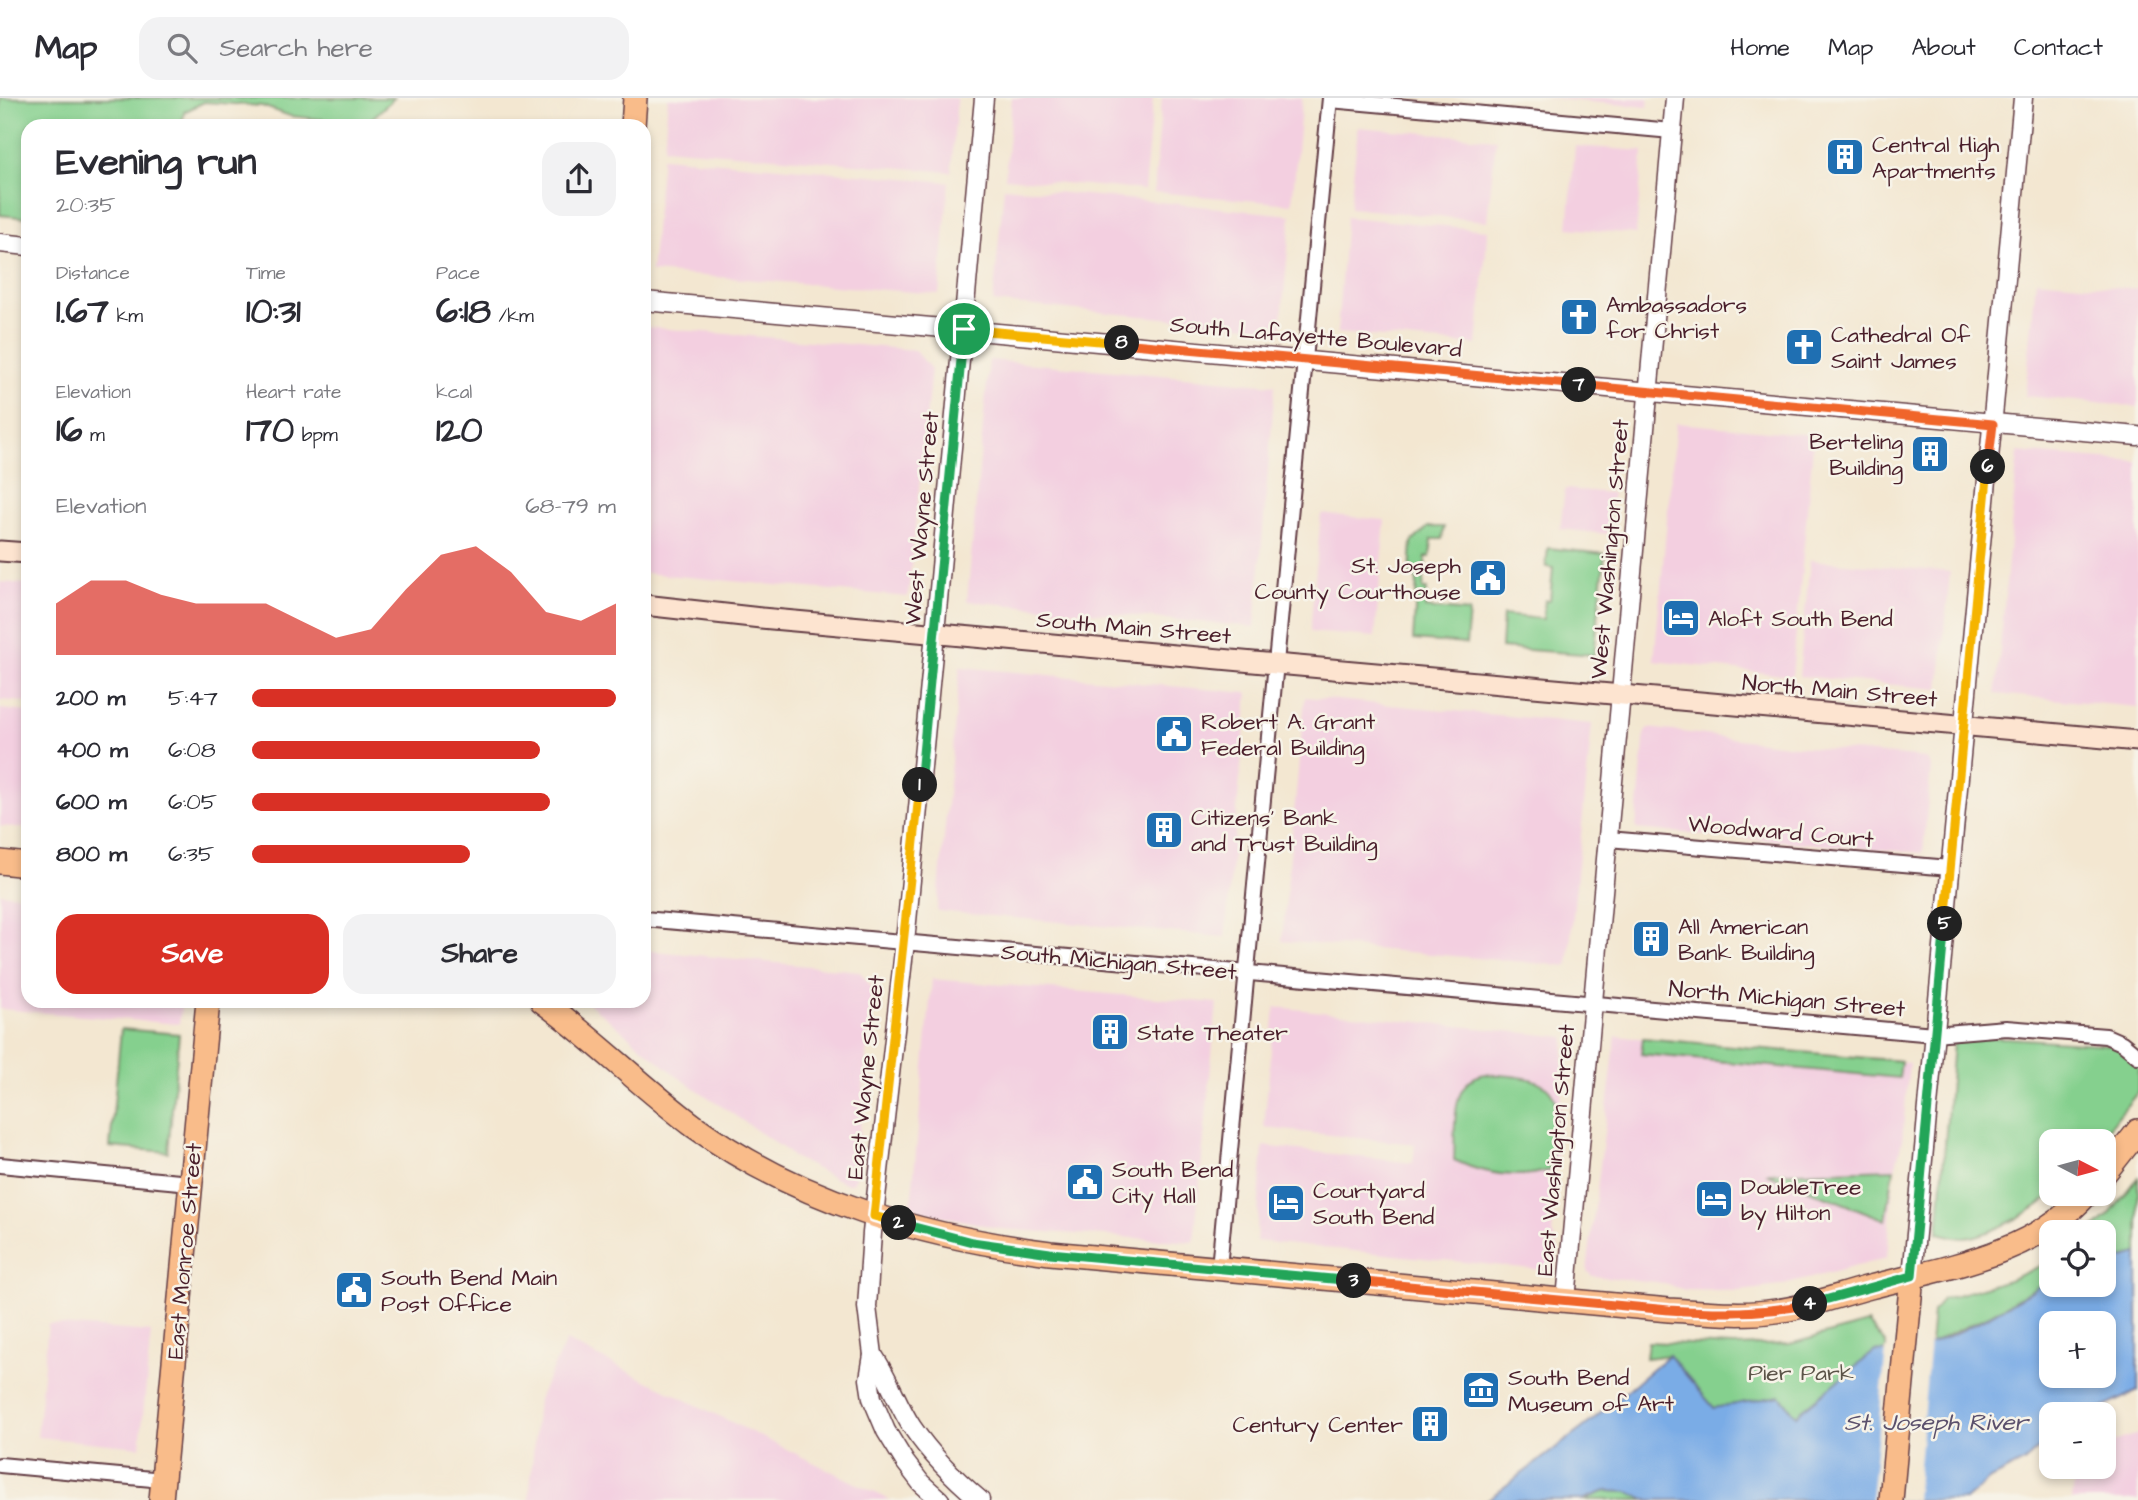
<!DOCTYPE html>
<meta charset="utf-8">
<style>
body{margin:0;font-family:"Architects Daughter",sans-serif;background:#f2f2f3;color:#2b2b33;height:100vh;display:flex;flex-direction:column;font-size:26px;white-space:nowrap}
*{box-sizing:border-box;margin:0}
p{font-size:23px;color:#7c7c81}
.icon{flex:none;width:38px;height:38px;fill:none;stroke:currentColor;stroke-width:2;stroke-linecap:round;stroke-linejoin:round}
.map{position:relative;flex:1;overflow:hidden}
.drawer{position:absolute;left:21px;top:21px;width:630px;height:889px;display:flex;flex-direction:column;background:#fff;border-radius:21px;box-shadow:0 4px 10px #0003}
.drawer>*{flex:none}
.needle{width:46px;rotate:96deg}
.tools{position:absolute;left:2039px;top:1031px;display:grid;gap:14px}
.tools a{display:grid;place-items:center;width:77px;height:77px;border-radius:14px;background:#fff;box-shadow:0 4px 10px #0003;font-size:35px}
.pin{position:absolute;display:grid;place-items:center;width:60px;height:60px;color:#fff;margin:-30px;border:4px solid #fff;border-radius:50%;box-shadow:0 2px 7px #0007}
.km{position:absolute;width:35px;height:35px;margin:-18px;border-radius:50%;background:#222;color:#fff;font-size:19px;line-height:35px;text-align:center}
.round{display:grid;place-items:center;flex:none;width:74px;height:74px;border-radius:21px;background:#f2f2f3}
.head{display:flex;align-items:center;justify-content:space-between;height:119px;padding:0 35px}
h1{font-size:38px;font-weight:700;line-height:52px}
.metrics{display:grid;grid-template-columns:repeat(3,1fr);gap:10px;height:119px;padding:7px 35px}
.metrics div{display:grid;align-content:center}
.metrics b{font-size:35px;font-weight:700}
.metrics small{font-size:19px;font-weight:400}
.metrics p{font-size:19px}
.chart{height:196px;padding:14px 35px}
.chart p{display:flex;justify-content:space-between}
.chart svg{width:100%;height:126px;margin-top:7px;fill:#d93025;opacity:.7}
.action{display:flex;gap:14px;margin-top:auto;padding:14px 35px}
.action a{flex:1;height:80px;border-radius:21px;background:#d93025;color:#fff;font-size:28px;font-weight:700;line-height:80px;text-align:center}
.action a+a{background:#f2f2f3;color:#2b2b33}
ul{padding:0 35px;list-style:none;font-size:23px}
li{display:grid;grid-template-columns:112px 84px 1fr;align-items:center;height:52px}
li i{height:18px;border-radius:9px;background:#d93025}
header{display:flex;align-items:center;gap:42px;box-sizing:border-box;height:98px;padding:0 35px;background:#fff;border-bottom:2px solid #e1e1e2}
header strong{font-size:33px}
nav{display:flex;gap:38px;margin-inline-start:auto;font-size:24px}
.search{width:490px;height:63px;background:#f2f2f3;display:flex;align-items:center;gap:18px;box-sizing:border-box;padding:0 24px;border-radius:21px;color:#7c7c81;font-size:26px}
.map>svg:first-child{display:block}
.built{fill:#f3cfe0}
.green{fill:#85d08e;stroke:#68785c;stroke-width:2}
.water{fill:#7aace6;stroke:#626688;stroke-width:2;fill-rule:evenodd}
.pier{fill:#f3e7d1}
.lines{fill:none;stroke-linecap:round;stroke-linejoin:round}
.minor-casing{stroke:#633d44;stroke-width:18}
.tertiary-casing{stroke:#633d44;stroke-width:21}
.secondary-casing{stroke:#633d44;stroke-width:23}
.primary-casing{stroke:#633d44;stroke-width:26}
.minor{stroke:#fff;stroke-width:14}
.tertiary{stroke:#fff;stroke-width:18}
.secondary{stroke:#fde4d0;stroke-width:19}
.primary{stroke:#f9bc8a;stroke-width:23}
.split-1-casing{stroke:#fff;stroke-width:14}
.split-2-casing{stroke:#fff;stroke-width:14}
.split-3-casing{stroke:#fff;stroke-width:14}
.split-4-casing{stroke:#fff;stroke-width:14}
.split-5-casing{stroke:#fff;stroke-width:14}
.split-6-casing{stroke:#fff;stroke-width:14}
.split-7-casing{stroke:#fff;stroke-width:14}
.split-8-casing{stroke:#fff;stroke-width:14}
.split-9-casing{stroke:#fff;stroke-width:14}
.split-1{stroke:#22a559;stroke-width:9}
.split-2{stroke:#f5b400;stroke-width:9}
.split-3{stroke:#22a559;stroke-width:9}
.split-4{stroke:#f0652b;stroke-width:9}
.split-5{stroke:#22a559;stroke-width:9}
.split-6{stroke:#f5b400;stroke-width:9}
.split-7{stroke:#f0652b;stroke-width:9}
.split-8{stroke:#f0652b;stroke-width:9}
.split-9{stroke:#f5b400;stroke-width:9}
.labels{text-anchor:middle;stroke-width:5;stroke-linejoin:round;paint-order:stroke}
.poi-label{font-size:23px;fill:#4a1f2b;stroke:#f7f3e8;text-anchor:start}
.street-label{font-size:23px;fill:#4a1f2b;stroke:#f7f3e8}
.park-label{font-size:23px;fill:#5c5449;stroke:#f7f3e8}
.water-label{font-size:24px;font-style:italic;fill:#5b506c;stroke:#f7f3e8}
</style>
<header>
<strong>Map</strong>
<div class="search"><svg class="icon" aria-label="search" viewBox="0 0 24 24"><circle cx="10" cy="10" r="6"/><path d="M15 15l6 6"/></svg>Search here</div>
<nav><a>Home</a><a>Map</a><a>About</a><a>Contact</a></nav>
</header>
<div class="map">
<svg width="2138" height="1402" viewBox="0 0 2138 1402">
<rect width="100%" height="100%" fill="#f7f3e8"/>
<filter id="ink" filterUnits="userSpaceOnUse"><feTurbulence type="fractalNoise" baseFrequency=".0143" numOctaves="2"/><feDisplacementMap in="SourceGraphic" scale="14" xChannelSelector="R" yChannelSelector="G"/><feConvolveMatrix kernelMatrix="1 2 1 2 8 2 1 2 1" color-interpolation-filters="sRGB"/></filter>
<filter id="wash" filterUnits="userSpaceOnUse"><feTurbulence type="fractalNoise" baseFrequency=".00686" numOctaves="4" result="noise"/><feDisplacementMap in="SourceGraphic" scale="28" xChannelSelector="R" yChannelSelector="G"/><feGaussianBlur stdDeviation="1.57" result="paint"/><feColorMatrix in="noise" values="0 0 0 0 0 0 0 0 0 0 0 0 0 0 0 0 0 1.4 0 .05"/><feComposite in="paint" operator="in"/></filter>
<g filter="url(#wash)">
<rect width="100%" height="100%" fill="#f3e7d1"/>
<!-- built -->
<g class="built">
<path d="M668,0H957L951,74L664,50Z"/>
<path d="M1012,0H1153L1144,92L1005,80Z"/>
<path d="M1162,0H1302L1292,106L1154,94Z"/>
<path d="M1542,0H1649L1648,9Z"/>
<path d="M1358,29L1496,41L1487,123L1350,110Z"/>
<path d="M1575,48L1643,53L1636,136L1568,130Z"/>
<path d="M662,59L949,84L939,196L651,174Z"/>
<path d="M1004,89L1291,117L1281,231L993,204Z"/>
<path d="M1346,119L1488,132L1477,247L1337,235Z"/>
<path d="M2036,182L2138,191V309L2025,298Z"/>
<path d="M645,229L915,252L931,271L908,499L644,475Z"/>
<path d="M989,262L1275,287L1255,529L967,503Z"/>
<path d="M1676,325L1814,337L1792,578L1654,563Z"/>
<path d="M2018,354L2138,364V609L1996,596Z"/>
<path d="M1565,391L1612,395L1607,436L1560,431Z"/>
<path d="M1321,416L1385,422L1375,539L1310,534Z"/>
<path d="M1810,462L1950,474L1939,591L1799,578Z"/>
<path d="M0,484L28,486V604L0,602Z"/>
<path d="M960,569L1248,595L1225,839L937,813Z"/>
<path d="M1305,599L1592,626L1568,868L1282,843Z"/>
<path d="M0,611L28,614V730L0,728Z"/>
<path d="M1648,630L1795,648L1926,660L1931,668L1923,755L1636,731L1645,633Z"/>
<path d="M0,795L28,798V903H182L179,926L0,911Z"/>
<path d="M644,852L859,873L872,890L856,1077L853,1084L848,1086L840,1083L791,1058L787,1053L677,978L586,903H644Z"/>
<path d="M932,881L1217,905L1194,1144L1002,1131L929,1115L911,1108Z"/>
<path d="M1275,909L1565,939L1552,1136L1558,1149L1556,1168L1553,1173L1256,1143L1263,1048L1413,1065L1415,1046L1264,1030Z"/>
<path d="M1616,938L1909,965L1902,1043L1894,1075L1887,1160L1780,1188L1740,1193L1686,1192L1657,1184L1592,1178L1587,1173Z"/>
<path d="M48,1226L151,1234L140,1349L37,1339Z"/>
<path d="M566,1243L890,1402H529L538,1301Z"/>
<path d="M2138,1336V1402H2072L2076,1369L2104,1368V1347Z"/>
</g>
<!-- green -->
<g class="green">
<path d="M0,0H394L366,26L290,18L262,8L204,4L184,14L182,28H28V120L0,117Z"/>
<path d="M1428,429H1444L1442,441H1432L1430,459H1426L1423,491H1427L1425,510L1469,514L1466,546L1413,542L1417,482L1410,475L1412,444Z"/>
<path d="M1548,450L1605,456L1594,557L1501,550L1503,517L1543,521L1545,502H1550L1553,470L1546,469Z"/>
<path d="M121,931L179,936L168,1054L110,1049Z"/>
<path d="M1643,940L1901,963L1899,980L1641,956Z"/>
<path d="M1972,940H2008L2112,947L2126,954L2135,964L2138,969V994L2098,1043H2051L2052,1096C2037,1112 1988,1138 1965,1140C1957,1140 1947,1137 1938,1135L1953,945Z"/>
<path d="M1485,976C1512,979 1554,975 1556,1010L1550,1072C1516,1082 1485,1077 1454,1062C1456,1033 1448,982 1485,976Z"/>
<path d="M1894,1071L1886,1122L1766,1075Z"/>
<path d="M2138,1080V1156L2104,1165V1134H2091L2109,1117Z"/>
<path d="M2051,1163V1181L1982,1221L1930,1246L1933,1214L1942,1201L2009,1182Z"/>
<path d="M1868,1225L1886,1246V1255L1875,1253L1796,1318L1780,1298L1714,1310L1669,1257L1646,1260L1648,1244L1733,1248L1790,1246Z"/>
<path d="M1606,1393L1628,1394L1647,1402H1582Z"/>
</g>
<!-- water -->
<path class="water" d="M2138,1156V1293L2090,1316H2051V1340L2024,1364L1990,1381L1965,1402H1647L1628,1394L1606,1393L1582,1402H1487L1589,1325L1669,1257L1714,1310L1780,1298L1796,1317L1875,1253C1930,1261 2005,1208 2051,1181V1186H2104V1165ZM2051,1225H2104V1278H2051Z"/>
<!-- pier -->
<path class="pier" d="M1930,1242L1916,1402H1871L1886,1251Z"/>
</g>
<g filter="url(#ink)">
<g class="lines">
<defs>
<g id="minor">
<path d="M1330,2L1672,33"/>
<path d="M1608,741L1950,770"/>
<path d="M644,821L1934,936L2006,930L2106,938L2122,945L2138,958"/>
<path d="M0,1067L190,1085"/>
<path d="M1219,1170C1257,780 1290,390 1330,0"/>
<path d="M0,1367L163,1382"/>
</g>
<g id="tertiary">
<path d="M0,145L28,148"/>
<path d="M644,203L2138,338"/>
<path d="M1912,1178L2023,0"/>
<path d="M1566,1202L1675,0"/>
<path d="M873,1257C889,1280 897,1306 912,1329C931,1357 955,1381 980,1402"/>
<path d="M940,1402L921,1385L905,1364L886,1333L872,1300L869,1281L873,1257L867,1209L872,1135L905,844L935,535L984,0"/>
</g>
<g id="secondary">
<path d="M0,453L28,455"/>
<path d="M644,507L761,520L2138,643"/>
</g>
<g id="primary">
<path d="M633,28L635,0"/>
<path d="M0,764L28,767"/>
<path d="M542,903C595,942 642,989 694,1028C799,1104 924,1139 1050,1155L1669,1212C1705,1214 1741,1218 1776,1213C1808,1209 1839,1197 1870,1189C1947,1169 2032,1157 2087,1096"/>
<path d="M2104,1076L2138,1033"/>
<path d="M161,1402L208,903"/>
<path d="M1891,1402L1912,1178"/>
</g>
</defs>
<!-- minor casing -->
<use href="#minor" class="minor-casing"/>
<!-- tertiary casing -->
<use href="#tertiary" class="tertiary-casing"/>
<!-- secondary casing -->
<use href="#secondary" class="secondary-casing"/>
<!-- primary casing -->
<use href="#primary" class="primary-casing"/>
<!-- minor -->
<use href="#minor" class="minor"/>
<!-- tertiary -->
<use href="#tertiary" class="tertiary"/>
<!-- secondary -->
<use href="#secondary" class="secondary"/>
<!-- primary -->
<use href="#primary" class="primary"/>
</g>
</g>
<g class="lines" filter="url(#ink)">
<defs>
<path id="split-1" d="M920,687L964,231"/>
<path id="split-2" d="M899,1125L874,1118L920,687"/>
<path id="split-3" d="M899,1125L972,1144L1050,1155L1354,1183"/>
<path id="split-4" d="M1354,1183L1669,1212C1717,1215 1763,1216 1810,1206"/>
<path id="split-5" d="M1810,1206L1912,1178L1945,826"/>
<path id="split-6" d="M1945,826L1988,369"/>
<path id="split-7" d="M1579,287L1993,326L1988,369"/>
<path id="split-8" d="M1122,245L1579,287"/>
<path id="split-9" d="M964,231L1122,245"/>
</defs>
<!-- split-1 casing -->
<use href="#split-1" class="split-1-casing"/>
<!-- split-2 casing -->
<use href="#split-2" class="split-2-casing"/>
<!-- split-3 casing -->
<use href="#split-3" class="split-3-casing"/>
<!-- split-4 casing -->
<use href="#split-4" class="split-4-casing"/>
<!-- split-5 casing -->
<use href="#split-5" class="split-5-casing"/>
<!-- split-6 casing -->
<use href="#split-6" class="split-6-casing"/>
<!-- split-7 casing -->
<use href="#split-7" class="split-7-casing"/>
<!-- split-8 casing -->
<use href="#split-8" class="split-8-casing"/>
<!-- split-9 casing -->
<use href="#split-9" class="split-9-casing"/>
<!-- split-1 -->
<use href="#split-1" class="split-1"/>
<!-- split-2 -->
<use href="#split-2" class="split-2"/>
<!-- split-3 -->
<use href="#split-3" class="split-3"/>
<!-- split-4 -->
<use href="#split-4" class="split-4"/>
<!-- split-5 -->
<use href="#split-5" class="split-5"/>
<!-- split-6 -->
<use href="#split-6" class="split-6"/>
<!-- split-7 -->
<use href="#split-7" class="split-7"/>
<!-- split-8 -->
<use href="#split-8" class="split-8"/>
<!-- split-9 -->
<use href="#split-9" class="split-9"/>
</g>
<!-- icons -->
<defs>
<symbol id="building-square" viewBox="-11 -11 22 22"><rect x="-9" y="-9" width="18" height="18" rx="4" fill="#1f6fb2" stroke="#f7f3e8"/><path d="M-4-6H4V6H1V3H-1V6H-4ZM-2.5-4.3h1.7v1.8h-1.7ZM.8-4.3h1.7v1.8H.8ZM-2.5-1h1.7V.8h-1.7ZM.8-1h1.7V.8H.8Z" fill="#fff"/></symbol>
<symbol id="church-square" viewBox="-11 -11 22 22"><rect x="-9" y="-9" width="18" height="18" rx="4" fill="#1f6fb2" stroke="#f7f3e8"/><path d="M-1.2-6h2.4v3.5h3.3v2.4h-3.3V6h-2.4V-.1h-3.3v-2.4h3.3Z" fill="#fff"/></symbol>
<symbol id="civic-square" viewBox="-11 -11 22 22"><rect x="-9" y="-9" width="18" height="18" rx="4" fill="#1f6fb2" stroke="#f7f3e8"/><path d="M-.6-6.5H3V-4.5H.6V-3L4-1V1h2V6H-6V1h2V-1L-.6-3ZM-1.2 2.5V6h2.4V2.5Z" fill="#fff"/></symbol>
<symbol id="hotel-square" viewBox="-11 -11 22 22"><rect x="-9" y="-9" width="18" height="18" rx="4" fill="#1f6fb2" stroke="#f7f3e8"/><path d="M-6-4.5h1.5V1H6V5H4.5V3h-9V5H-6ZM-4 0a1.8 1.8 0 1 1 3.6 0ZM.5 0V-2.5h3Q6-2.5 6 0Z" fill="#fff"/></symbol>
<symbol id="museum-square" viewBox="-11 -11 22 22"><rect x="-9" y="-9" width="18" height="18" rx="4" fill="#1f6fb2" stroke="#f7f3e8"/><path d="M0-6L6-3V-2H-6V-3ZM-5-1h2V3h-2ZM-1-1h2V3h-2ZM3-1h2V3H3ZM-6 4H6V6H-6Z" fill="#fff"/></symbol>
</defs>
<g fill-rule="evenodd">
<use href="#building-square" x="1823" y="37" width="44" height="44"/>
<use href="#church-square" x="1557" y="197" width="44" height="44"/>
<use href="#church-square" x="1782" y="227" width="44" height="44"/>
<use href="#building-square" x="1908" y="334" width="44" height="44"/>
<use href="#civic-square" x="1466" y="458" width="44" height="44"/>
<use href="#hotel-square" x="1659" y="498" width="44" height="44"/>
<use href="#civic-square" x="1152" y="614" width="44" height="44"/>
<use href="#building-square" x="1142" y="710" width="44" height="44"/>
<use href="#building-square" x="1629" y="819" width="44" height="44"/>
<use href="#building-square" x="1088" y="912" width="44" height="44"/>
<use href="#civic-square" x="1063" y="1062" width="44" height="44"/>
<use href="#hotel-square" x="1692" y="1079" width="44" height="44"/>
<use href="#hotel-square" x="1264" y="1083" width="44" height="44"/>
<use href="#civic-square" x="332" y="1170" width="44" height="44"/>
<use href="#museum-square" x="1459" y="1270" width="44" height="44"/>
<use href="#building-square" x="1408" y="1304" width="44" height="44"/>
</g>
<g class="labels">
<!-- poi labels -->
<g class="poi-label">
<text x="1872" y="54">Central High<tspan x="1872" dy="26">Apartments</tspan></text>
<text x="1606" y="214">Ambassadors<tspan x="1606" dy="26">for Christ</tspan></text>
<text x="1831" y="244">Cathedral Of<tspan x="1831" dy="26">Saint James</tspan></text>
<text x="1903" y="351" text-anchor="end">Berteling<tspan x="1903" dy="26">Building</tspan></text>
<text x="1461" y="475" text-anchor="end">St. Joseph<tspan x="1461" dy="26">County Courthouse</tspan></text>
<text x="1708" y="528">Aloft South Bend</text>
<text x="1201" y="631">Robert A. Grant<tspan x="1201" dy="26">Federal Building</tspan></text>
<text x="1191" y="727">Citizens' Bank<tspan x="1191" dy="26">and Trust Building</tspan></text>
<text x="1678" y="836">All American<tspan x="1678" dy="26">Bank Building</tspan></text>
<text x="1137" y="942">State Theater</text>
<text x="1112" y="1079">South Bend<tspan x="1112" dy="26">City Hall</tspan></text>
<text x="1741" y="1096">DoubleTree<tspan x="1741" dy="26">by Hilton</tspan></text>
<text x="1313" y="1100">Courtyard<tspan x="1313" dy="26">South Bend</tspan></text>
<text x="381" y="1187">South Bend Main<tspan x="381" dy="26">Post Office</tspan></text>
<text x="1508" y="1287">South Bend<tspan x="1508" dy="26">Museum of Art</tspan></text>
<text x="1403" y="1334" text-anchor="end">Century Center</text>
</g>
<!-- street labels -->
<g class="street-label">
<text transform="translate(1316 238) rotate(5)" y="8">South Lafayette Boulevard</text>
<text transform="translate(921 420) rotate(-85)" y="8">West Wayne Street</text>
<text transform="translate(1609 451) rotate(-85)" y="8">West Washington Street</text>
<text transform="translate(1134 529) rotate(5)" y="8">South Main Street</text>
<text transform="translate(1840 592) rotate(5)" y="8">North Main Street</text>
<text transform="translate(1781 733) rotate(5)" y="8">Woodward Court</text>
<text transform="translate(1119 863) rotate(5)" y="8">South Michigan Street</text>
<text transform="translate(1787 900) rotate(5)" y="8">North Michigan Street</text>
<text transform="translate(865 979) rotate(-84)" y="8">East Wayne Street</text>
<text transform="translate(1555 1052) rotate(-85)" y="8">East Washington Street</text>
<text transform="translate(184 1153) rotate(-85)" y="8">East Monroe Street</text>
</g>
<!-- park labels -->
<g class="park-label">
<text x="1801" y="1282">Pier Park</text>
</g>
<!-- water labels -->
<g class="water-label">
<text x="1936" y="1332">St. Joseph River</text>
</g>
</g>
</svg>
<div class="tools">
<a><svg class="needle" viewBox="-14 -14 28 28"><path d="M0-13l5 13h-10z" fill="#e53935"/><path d="M0 13l5-13h-10z" fill="#7c7c81"/></svg></a>
<a><svg class="icon" aria-label="locate" viewBox="0 0 24 24"><circle cx="12" cy="12" r="6"/><path d="M12 2v4M12 18v4M2 12h4M18 12h4"/></svg></a>
<a>+</a>
<a>−</a>
</div>
<div class="pin" style="left:964px;top:231px;background:#1e9e55"><svg class="icon" aria-label="arrive" viewBox="0 0 24 24"><path d="M6 21V4h12l-3 4 3 4H6"/></svg></div>
<b class="km" style="left:920px;top:687px">1</b>
<b class="km" style="left:899px;top:1125px">2</b>
<b class="km" style="left:1354px;top:1183px">3</b>
<b class="km" style="left:1810px;top:1206px">4</b>
<b class="km" style="left:1945px;top:826px">5</b>
<b class="km" style="left:1988px;top:369px">6</b>
<b class="km" style="left:1579px;top:287px">7</b>
<b class="km" style="left:1122px;top:245px">8</b>
<section class="drawer">
<div class="head"><div><h1>Evening run</h1><p>20:35</p></div><a class="round"><svg class="icon" aria-label="share" viewBox="0 0 24 24"><path d="M12 15V3M7 8l5-5 5 5M5 13v7h14v-7"/></svg></a></div>
<div class="metrics">
<div><p>Distance</p><b>1.67<small> km</small></b></div>
<div><p>Time</p><b>10:31</b></div>
<div><p>Pace</p><b>6:18<small> /km</small></b></div>
</div>
<div class="metrics">
<div><p>Elevation</p><b>16<small> m</small></b></div>
<div><p>Heart rate</p><b>170<small> bpm</small></b></div>
<div><p>kcal</p><b>120</b></div>
</div>
<div class="chart"><p><span>Elevation</span>68–79 m</p>
<svg viewBox="0 0 160 44" preserveAspectRatio="none"><path d="M0 44V26L10 18L20 18L30 23L40 26L50 26L60 26L70 32L80 38L90 35L100 21L110 9L120 6L130 15L140 29L150 32L160 26V44z"/></svg>
</div>
<ul>
<li><b>200 m</b>5:47<i style="width:100%"></i></li>
<li><b>400 m</b>6:08<i style="width:79%"></i></li>
<li><b>600 m</b>6:05<i style="width:82%"></i></li>
<li><b>800 m</b>6:35<i style="width:60%"></i></li>
</ul>
<div class="action"><a>Save</a><a>Share</a></div>
</section>
</div>
